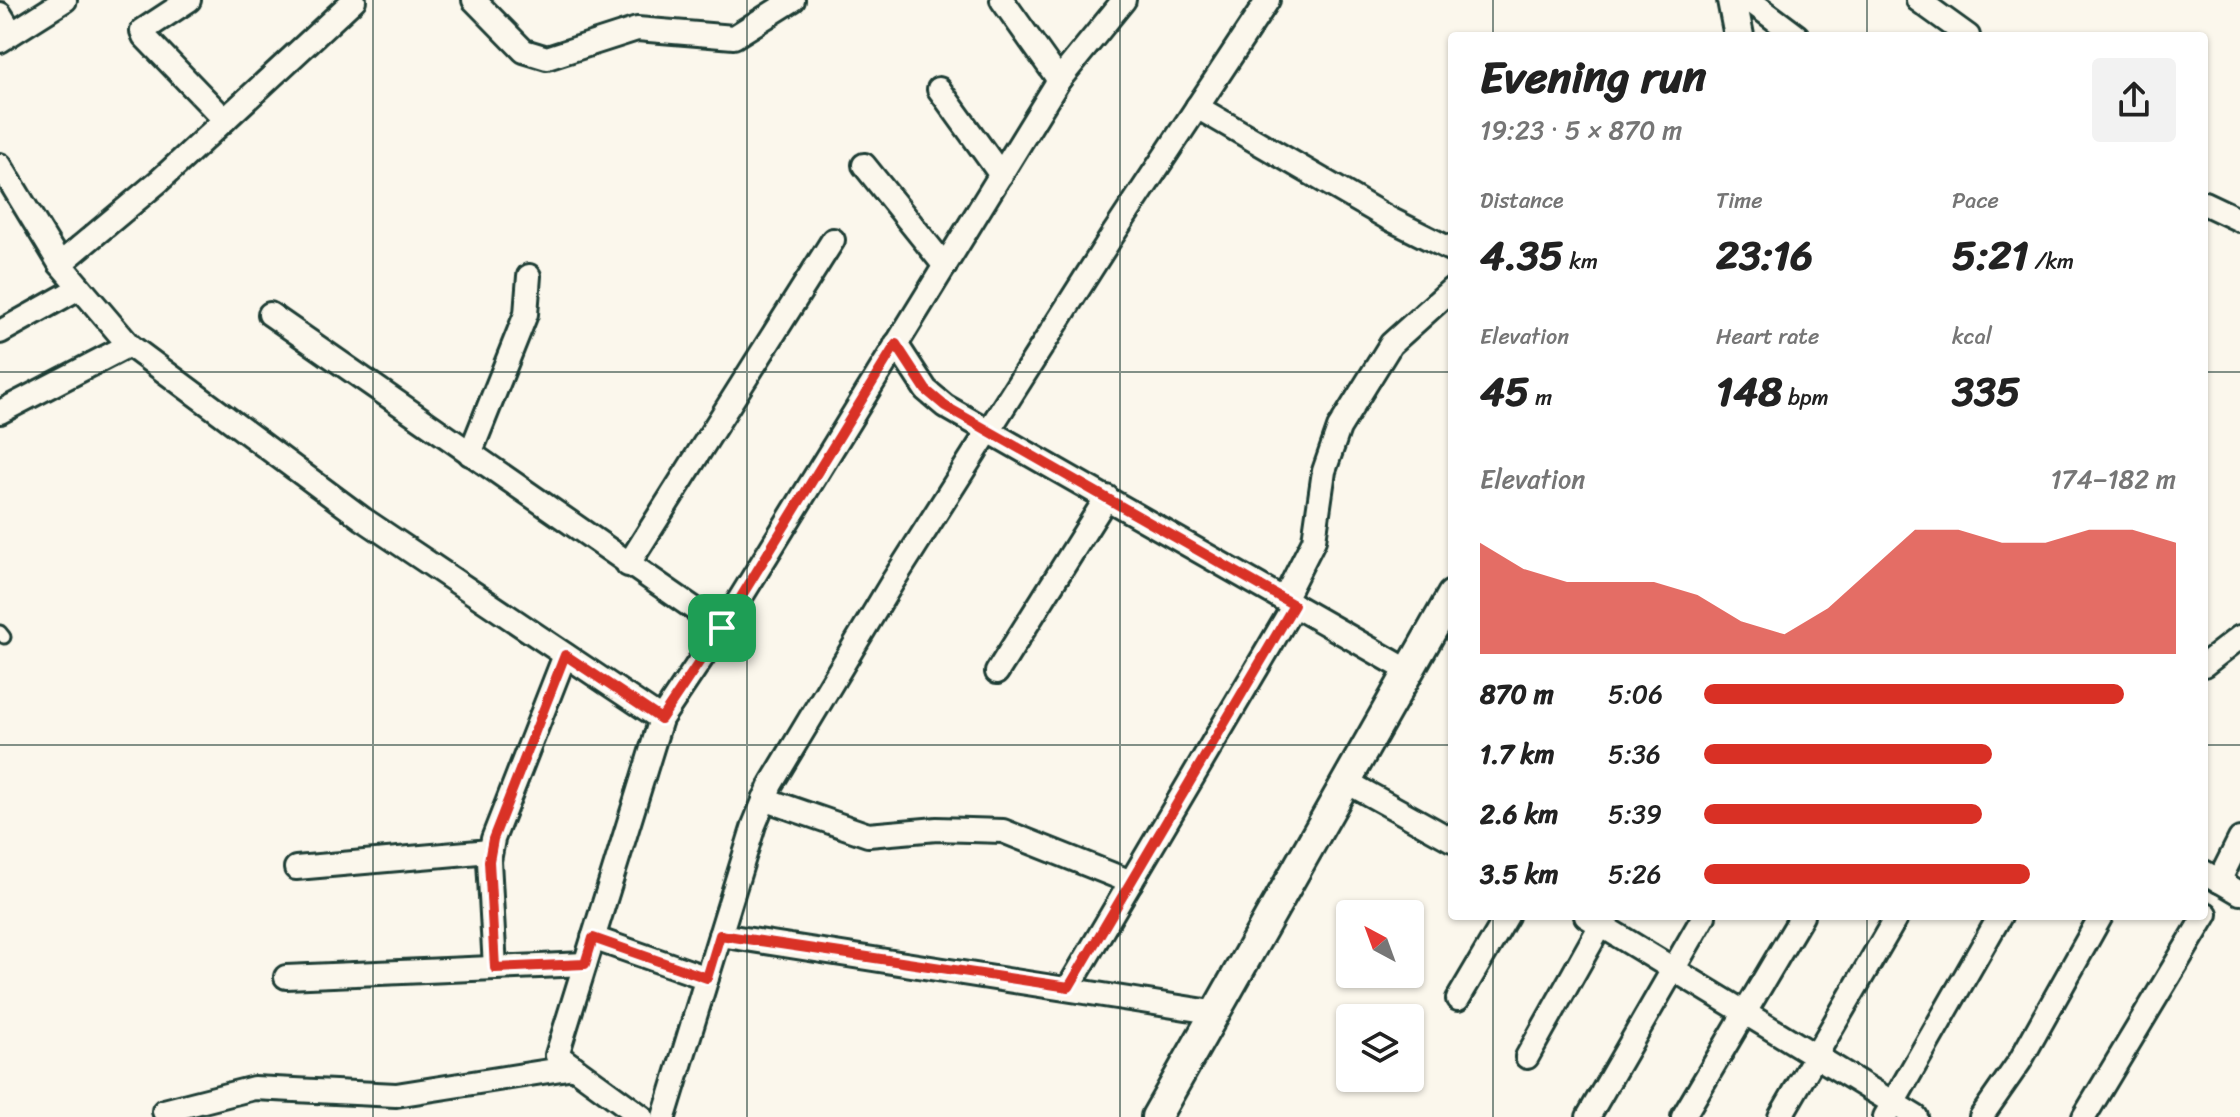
<!DOCTYPE html>
<meta charset="utf-8">
<style>
body{margin:0;font-family:Sriracha,sans-serif;background:#f2f2f2;color:#222;height:100vh;display:flex;flex-direction:column;font-size:30px;white-space:nowrap}
*{box-sizing:border-box;margin:0}
p{font-size:26px;color:#767676}
.icon{flex:none;width:44px;height:44px;fill:none;stroke:currentColor;stroke-width:2;stroke-linecap:round;stroke-linejoin:round}
.map{position:relative;flex:1;overflow:hidden}
.side{position:absolute;left:1448px;top:32px;width:760px;height:888px;display:flex;flex-direction:column;background:#fff;border-radius:8px;box-shadow:0 2px 6px #0004}
.side>*{flex:none}
.needle{width:52px;rotate:319deg}
.fabs{position:absolute;left:1336px;top:900px;display:grid;gap:16px}
.fabs a{display:grid;place-items:center;width:88px;height:88px;border-radius:8px;background:#fff;box-shadow:0 2px 6px #0004;font-size:40px}
.pin{position:absolute;display:grid;place-items:center;width:68px;height:68px;color:#fff;margin:-34px;border-radius:16px;box-shadow:0 4px 12px #0006}
.round{display:grid;place-items:center;flex:none;width:84px;height:84px;border-radius:8px;background:#f2f2f2}
.head{display:flex;align-items:center;justify-content:space-between;height:136px;padding:0 32px}
h1{font-size:44px;font-weight:700;line-height:60px}
.figures{display:grid;grid-template-columns:repeat(3,1fr);gap:12px;height:136px;padding:8px 32px}
.figures div{display:grid;align-content:center}
.figures b{font-size:40px;font-weight:700}
.figures small{font-size:22px;font-weight:400}
.figures p{font-size:22px}
.chart{height:224px;padding:16px 32px}
.chart p{display:flex;justify-content:space-between}
.chart svg{width:100%;height:144px;margin-top:8px;fill:#d93025;opacity:.7}
ul{padding:0 32px;list-style:none;font-size:26px}
li{display:grid;grid-template-columns:128px 96px 1fr;align-items:center;height:60px}
li i{height:20px;border-radius:10px;background:#d93025}
.map>svg:first-child{display:block}
.lines{fill:none;stroke-linecap:round;stroke-linejoin:round}
.service-casing{stroke:#1f3d34;stroke-width:17}
.minor-casing{stroke:#1f3d34;stroke-width:28}
.tertiary-casing{stroke:#1f3d34;stroke-width:34}
.service{stroke:#fbf7ec;stroke-width:11}
.minor{stroke:#fbf7ec;stroke-width:22}
.tertiary{stroke:#fbf7ec;stroke-width:28}
.route-casing{stroke:#fff;stroke-width:16}
.route{stroke:#d93025;stroke-width:10}
.grid{fill:none;stroke:#1f3d34;stroke-width:2;stroke-opacity:0.55}
</style>
<div class="map">
<svg width="2240" height="1117" viewBox="0 0 2240 1117">
<rect width="100%" height="100%" fill="#fbf7ec"/>
<filter id="ink" filterUnits="userSpaceOnUse"><feTurbulence type="fractalNoise" baseFrequency=".0125" numOctaves="2"/><feDisplacementMap in="SourceGraphic" scale="16" xChannelSelector="R" yChannelSelector="G"/><feConvolveMatrix kernelMatrix="1 2 1 2 8 2 1 2 1" color-interpolation-filters="sRGB"/></filter>
<g filter="url(#ink)">
<g class="lines">
<defs>
<path id="service" d="M0,632L4,637"/>
<g id="minor">
<path d="M189,0L142,31L144,36L225,120"/>
<path d="M474,0L524,51L547,58L637,29L734,37L793,0"/>
<path d="M1002,0L1059,80"/>
<path d="M1749,0L1797,36"/>
<path d="M1918,0L1968,36"/>
<path d="M0,14L12,33"/>
<path d="M0,41L65,0"/>
<path d="M939,89L1001,175"/>
<path d="M1197,107L1388,218L1452,250"/>
<path d="M0,165L60,264L129,345L363,519L661,719"/>
<path d="M864,165L945,266"/>
<path d="M2204,203L2240,220"/>
<path d="M60,264L159,181L354,0"/>
<path d="M270,314L722,628"/>
<path d="M0,332L79,288"/>
<path d="M896,344L926,390L945,406L1409,671"/>
<path d="M0,412L129,345"/>
<path d="M470,454L526,314L529,276"/>
<path d="M628,565L833,240"/>
<path d="M1284,599L1314,540L1324,471L1339,428L1391,344L1452,289"/>
<path d="M2204,665L2240,637"/>
<path d="M997,672L1107,497"/>
<path d="M1347,782L1452,840"/>
<path d="M764,799L868,835L937,829L1003,831L1131,882"/>
<path d="M296,868L490,851"/>
<path d="M2204,872L2240,893"/>
<path d="M2219,881L2240,839"/>
<path d="M1586,916L1916,1117"/>
<path d="M720,935L1218,1013"/>
<path d="M593,938L707,978"/>
<path d="M495,968L489,861L493,839L565,655"/>
<path d="M286,977L585,964"/>
<path d="M1069,987L1294,605"/>
<path d="M1458,999L1507,916"/>
<path d="M1527,1057L1606,916"/>
<path d="M164,1111L254,1088L396,1095L574,1067"/>
<path d="M642,1117L557,1055L661,719L722,628L1059,80L1124,0"/>
<path d="M664,1117L754,825L771,784L893,581L1112,236L1268,0"/>
<path d="M1588,1117L1704,916"/>
<path d="M1683,1117L1802,916"/>
<path d="M1780,1117L1897,916"/>
<path d="M1885,1117L2000,916"/>
<path d="M1981,1117L2020,1061L2101,916"/>
<path d="M2084,1117L2206,914"/>
</g>
<g id="tertiary">
<path d="M1732,0L1739,36"/>
<path d="M1156,1117L1452,595"/>
</g>
</defs>
<!-- service casing -->
<use href="#service" class="service-casing"/>
<!-- minor casing -->
<use href="#minor" class="minor-casing"/>
<!-- tertiary casing -->
<use href="#tertiary" class="tertiary-casing"/>
<!-- service -->
<use href="#service" class="service"/>
<!-- minor -->
<use href="#minor" class="minor"/>
<!-- tertiary -->
<use href="#tertiary" class="tertiary"/>
</g>
</g>
<g class="lines" filter="url(#ink)">
<defs>
<path id="route" d="M896,344L926,390L945,406L1294,605L1069,987L720,935L707,978L593,938L585,964L495,968L489,861L493,839L565,655L661,719L722,628Z"/>
</defs>
<!-- route casing -->
<use href="#route" class="route-casing"/>
<!-- route -->
<use href="#route" class="route"/>
</g>
<!-- grid -->
<path class="grid" d="M373,0V1117M747,0V1117M1120,0V1117M1493,0V36M1867,0V36M0,372H1452M2204,372H2240M0,745H1452M2204,745H2240M1493,916V1117M1867,916V1117"/>
</svg>
<div class="fabs">
<a><svg class="needle" viewBox="-14 -14 28 28"><path d="M0-13l5 13h-10z" fill="#e53935"/><path d="M0 13l5-13h-10z" fill="#767676"/></svg></a>
<a><svg class="icon" aria-label="layers" viewBox="0 0 24 24"><path d="M12 4l9 5-9 5-9-5zM3 14l9 5 9-5"/></svg></a>
</div>
<div class="pin" style="left:722px;top:628px;background:#1e9e55"><svg class="icon" aria-label="arrive" viewBox="0 0 24 24"><path d="M6 21V4h12l-3 4 3 4H6"/></svg></div>
<section class="side">
<div class="head"><div><h1>Evening run</h1><p>19:23 · 5 × 870 m</p></div><a class="round"><svg class="icon" aria-label="share" viewBox="0 0 24 24"><path d="M12 15V3M7 8l5-5 5 5M5 13v7h14v-7"/></svg></a></div>
<div class="figures">
<div><p>Distance</p><b>4.35<small> km</small></b></div>
<div><p>Time</p><b>23:16</b></div>
<div><p>Pace</p><b>5:21<small> /km</small></b></div>
</div>
<div class="figures">
<div><p>Elevation</p><b>45<small> m</small></b></div>
<div><p>Heart rate</p><b>148<small> bpm</small></b></div>
<div><p>kcal</p><b>335</b></div>
</div>
<div class="chart"><p><span>Elevation</span>174–182 m</p>
<svg viewBox="0 0 160 44" preserveAspectRatio="none"><path d="M0 44V10L10 18L20 22L30 22L40 22L50 26L60 34L70 38L80 30L90 18L100 6L110 6L120 10L130 10L140 6L150 6L160 10V44z"/></svg>
</div>
<ul>
<li><b>870 m</b>5:06<i style="width:89%"></i></li>
<li><b>1.7 km</b>5:36<i style="width:61%"></i></li>
<li><b>2.6 km</b>5:39<i style="width:59%"></i></li>
<li><b>3.5 km</b>5:26<i style="width:69%"></i></li>
</ul>
</section>
</div>
